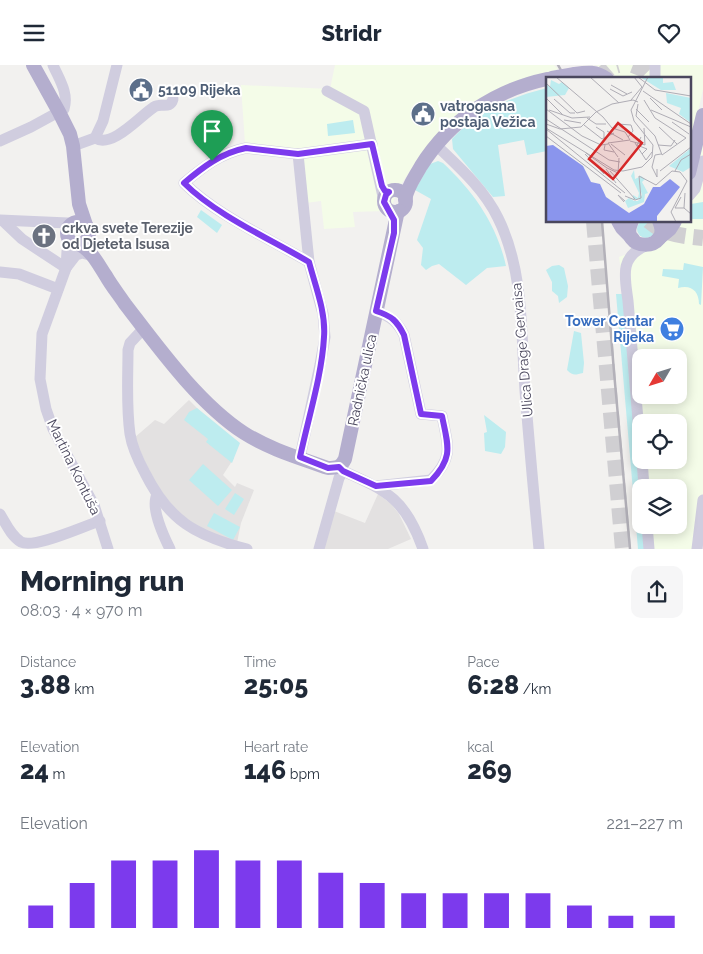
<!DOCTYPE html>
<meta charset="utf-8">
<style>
body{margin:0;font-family:Raleway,sans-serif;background:#f6f6f7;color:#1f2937;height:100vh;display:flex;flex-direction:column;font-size:19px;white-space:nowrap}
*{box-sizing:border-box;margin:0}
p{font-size:16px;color:#747a83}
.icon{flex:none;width:28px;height:28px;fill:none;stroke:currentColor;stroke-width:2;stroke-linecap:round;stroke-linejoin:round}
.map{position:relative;height:484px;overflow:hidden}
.sheet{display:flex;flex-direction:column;background:#fff;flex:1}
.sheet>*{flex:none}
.needle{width:32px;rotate:231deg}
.controls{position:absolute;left:632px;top:284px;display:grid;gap:10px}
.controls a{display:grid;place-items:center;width:55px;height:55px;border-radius:10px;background:#fff;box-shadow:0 2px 12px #0003;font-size:25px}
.pin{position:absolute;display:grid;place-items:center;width:42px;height:42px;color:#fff;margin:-51px -21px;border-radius:50% 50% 50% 0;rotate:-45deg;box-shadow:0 0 5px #0007}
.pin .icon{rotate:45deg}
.round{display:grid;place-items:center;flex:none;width:52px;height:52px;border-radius:10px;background:#f6f6f7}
.overview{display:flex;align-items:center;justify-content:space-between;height:85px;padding:0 20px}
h1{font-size:28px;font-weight:800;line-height:38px}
.metrics{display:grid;grid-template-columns:repeat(3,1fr);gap:8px;height:85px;padding:5px 20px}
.metrics div{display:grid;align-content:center}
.metrics b{font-size:25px;font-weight:800}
.metrics small{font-size:14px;font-weight:400}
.metrics p{font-size:14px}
.chart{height:140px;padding:10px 20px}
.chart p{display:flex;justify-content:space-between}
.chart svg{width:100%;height:90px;margin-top:5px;stroke:#7c3aed;stroke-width:6}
header{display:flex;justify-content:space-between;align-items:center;height:65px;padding:0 20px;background:#fff;font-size:22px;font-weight:800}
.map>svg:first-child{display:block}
.commercial{fill:#f4fce8;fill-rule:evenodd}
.education{fill:#e3e1e1}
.green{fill:#bdecef}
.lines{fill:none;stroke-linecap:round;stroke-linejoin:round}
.highway-tunnel{stroke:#d0cfd2;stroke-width:16;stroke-dasharray:16 8;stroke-linecap:butt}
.minor{stroke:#d0cddf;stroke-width:11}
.major{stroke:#b4aece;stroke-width:14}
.rail{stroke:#b3b1b9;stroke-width:2.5}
.major-bridge{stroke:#b4aece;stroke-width:14}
.route-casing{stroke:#fff;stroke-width:10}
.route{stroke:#7c3aed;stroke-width:6}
.labels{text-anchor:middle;stroke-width:4;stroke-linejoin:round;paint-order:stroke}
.service-label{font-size:14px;font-weight:bold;fill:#4e5e75;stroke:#fff;text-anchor:start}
.worship-label{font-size:14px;font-weight:bold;fill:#5b616d;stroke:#fff;text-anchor:start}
.shop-label{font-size:14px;font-weight:bold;fill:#366cbe;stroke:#fff;text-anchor:end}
.street-label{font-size:14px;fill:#4a475d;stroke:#fff}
.inset-road{fill:none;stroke:#afadb5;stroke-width:1}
.view{fill:#d62828;fill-opacity:0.15;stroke:#d62828;stroke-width:2.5}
.inset-edge{fill:none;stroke:#4a475d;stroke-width:2.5}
</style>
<header><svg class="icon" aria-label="menu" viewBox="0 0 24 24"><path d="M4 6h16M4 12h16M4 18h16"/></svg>Stridr<svg class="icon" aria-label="heart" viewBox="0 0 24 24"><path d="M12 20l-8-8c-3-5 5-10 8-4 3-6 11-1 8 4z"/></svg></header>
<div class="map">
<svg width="703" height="484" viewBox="0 0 703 484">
<rect width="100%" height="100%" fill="#f2f1ef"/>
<!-- commercial -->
<g class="commercial">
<path d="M335,0H554L558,4L486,31L466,42L421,89L398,124L388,152L384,146L353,147L355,162L324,164L321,136L306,138L294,84L245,79L241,20L330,24Z"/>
<path d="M595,0H703V24L689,90V14H617L612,6Z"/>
<path d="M700,76H703V464L700,484H645L643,460H679V422H641V441L624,229L619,192L674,172L683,156H689V127ZM641,292H679V330H641ZM641,358H679V395H641Z"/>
</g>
<!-- education -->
<g class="education">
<path d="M189,335L197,343L234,393L223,410L235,422L237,418L254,425L241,458L237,478L206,467L179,448L156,420L134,373L155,355L164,359Z"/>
<path d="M378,429L391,439L399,449L411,474L388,484H322L334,446L365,458Z"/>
</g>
<!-- green -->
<g class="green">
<path d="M547,23V86L527,90L524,75L498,80L505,131L493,132L453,84L452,74C477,46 511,32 547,23Z"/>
<path d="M353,55L355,68L328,71L327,59Z"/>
<path d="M438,96L443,98C474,127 497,160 506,201L487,203L466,220L439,199L432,201L426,205L421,200L423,183L417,175L431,134L415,125L430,99Z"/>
<path d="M703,137V154H689L691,139Z"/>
<path d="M201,145L222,160L217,168L197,152Z"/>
<circle cx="646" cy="164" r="9"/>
<path d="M684,198L703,202L701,240L699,239C699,226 691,219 678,223L679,214L662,211L663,204L683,205Z"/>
<path d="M559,200L564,203L568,221L567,232L559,238L558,231L552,226V217L546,205L552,201Z"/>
<path d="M616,229H624L641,441V460H643L645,484H638Z"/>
<path d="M574,266L581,268L584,298L583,308C575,310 573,311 567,305Z"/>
<path d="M197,343L240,378L232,398L206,377L208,374L184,355L189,347Z"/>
<path d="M484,350L506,367L505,382L501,389L485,386L484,368L487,367Z"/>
<path d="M203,399L232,425L218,441L189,415Z"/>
<path d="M235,428L244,434L234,450L225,444Z"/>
<path d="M214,448L240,462L233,475L207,461Z"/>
</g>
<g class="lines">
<!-- highway-tunnel -->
<g class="highway-tunnel">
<path d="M633,0L643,4L653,14"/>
<path d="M597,14L611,2L618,0"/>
<path d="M594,156L623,484"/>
<path d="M649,156C665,170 683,171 703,173"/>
</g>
<!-- minor -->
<g class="minor">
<path d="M655,14V0"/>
<path d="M327,26L364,46L384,136"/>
<path d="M95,73C112,84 140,51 154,42C161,37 170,45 173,34"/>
<path d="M0,76L31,62L64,44C69,28 59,14 53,0"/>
<path d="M73,81L95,73L103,56L117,0"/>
<path d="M437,81C459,102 484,124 498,153C524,205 521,268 525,325C529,378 534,431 539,484"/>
<path d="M298,89L309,197L323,249L325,272L320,300L300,392"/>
<path d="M689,131L695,124L703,96"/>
<path d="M0,155L68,158"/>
<path d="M3,156L22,174L66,203"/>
<path d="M93,191L82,188L76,190L66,203L42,269L40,314L46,344L53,364L94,440L108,484"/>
<path d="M309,197C270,174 216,150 184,118C203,102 221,88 246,83L298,89L372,79"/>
<path d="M66,203L67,186L75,179"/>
<path d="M0,207L19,209L58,224"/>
<path d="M144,263L130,278L128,285C128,312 126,341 130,369C132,382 138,395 145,408C169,456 196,471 247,484"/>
<path d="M641,391L628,236C625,212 619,193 645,181"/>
<path d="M642,395L644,422"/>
<path d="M339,402L343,406C388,426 406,435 423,484"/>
<path d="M376,421L431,415C454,392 448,381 442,351L421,349L404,270C397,256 391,252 376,246"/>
<path d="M157,430C150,442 164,472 170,484"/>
<path d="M0,449C6,459 11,471 21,477C35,484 83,461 100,456"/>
<path d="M647,460L649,484"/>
<path d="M319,484L339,413L343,406"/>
<path d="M697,484L703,435"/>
</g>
<!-- major -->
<g class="major">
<path d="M33,0L59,47L70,69L73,81L79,139L87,163"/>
<path d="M575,9C587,7 596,6 607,14"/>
<path d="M689,108L703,50"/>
<circle cx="395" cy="136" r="11"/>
<path d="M405,135C407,122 415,112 421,101C450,55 495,25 547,14"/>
<path d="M618,156L622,163L633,174"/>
<path d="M632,156C616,187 674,188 659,156"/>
<circle cx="78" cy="168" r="11"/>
<path d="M658,174L670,164L675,156"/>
<path d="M79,179C92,186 98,199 106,211C111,220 119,230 125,239C158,282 198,338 244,368C269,384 300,393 328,403C337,403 341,402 345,394L397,150L399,146"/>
</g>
<!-- rail -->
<g class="rail">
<path d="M558,0L566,14"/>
<path d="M602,156L614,307L630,484"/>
</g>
<!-- major-bridge -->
<path class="major-bridge" d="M552,13L575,9"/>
</g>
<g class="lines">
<defs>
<path id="route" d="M372,79L382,121L385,126L389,127L386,130L384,137L394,155V168L376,246C392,251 397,256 404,270L421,349L442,351C448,381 454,392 431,416L376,421L343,406L339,402L328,403L300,392C308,354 322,310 324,272C326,247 315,220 309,197C270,174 216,150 184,118C203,102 221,88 246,83L298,89Z"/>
</defs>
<!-- route casing -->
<use href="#route" class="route-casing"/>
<!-- route -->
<use href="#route" class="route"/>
</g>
<!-- icons -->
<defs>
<symbol id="civic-disc" viewBox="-11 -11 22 22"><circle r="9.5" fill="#5c6f8a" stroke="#fff"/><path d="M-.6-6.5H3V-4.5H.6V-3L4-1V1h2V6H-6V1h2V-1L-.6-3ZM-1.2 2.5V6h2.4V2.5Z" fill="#fff"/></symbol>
<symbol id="church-disc" viewBox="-11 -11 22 22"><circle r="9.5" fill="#6b7280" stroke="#fff"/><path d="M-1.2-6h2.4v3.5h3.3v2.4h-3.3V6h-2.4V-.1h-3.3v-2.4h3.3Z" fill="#fff"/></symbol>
<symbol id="supermarket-disc" viewBox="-11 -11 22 22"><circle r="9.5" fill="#3f7fe0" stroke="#fff"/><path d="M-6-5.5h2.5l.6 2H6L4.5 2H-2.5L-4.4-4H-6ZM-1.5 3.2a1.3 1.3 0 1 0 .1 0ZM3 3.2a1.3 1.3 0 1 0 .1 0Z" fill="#fff"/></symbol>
</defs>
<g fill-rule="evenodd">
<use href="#civic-disc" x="127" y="11" width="28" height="28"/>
<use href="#civic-disc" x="409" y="35" width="28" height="28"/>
<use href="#church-disc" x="30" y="157" width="28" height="28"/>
<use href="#supermarket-disc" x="658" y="250" width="28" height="28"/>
</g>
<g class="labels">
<!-- service labels -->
<g class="service-label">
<text x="158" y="30">51109 Rijeka</text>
<text x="440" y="46">vatrogasna<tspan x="440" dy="16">postaja Vežica</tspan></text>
</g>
<!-- worship labels -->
<g class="worship-label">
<text x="62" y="168">crkva svete Terezije<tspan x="62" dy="16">od Djeteta Isusa</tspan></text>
</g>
<!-- shop labels -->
<g class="shop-label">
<text x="654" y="261">Tower Centar<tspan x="654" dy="16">Rijeka</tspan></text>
</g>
<!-- street labels -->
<g class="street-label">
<text transform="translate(522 285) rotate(-95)" y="5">Ulica Drage Gervaisa</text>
<text transform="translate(362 315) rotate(-78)" y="5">Radnička ulica</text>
<text transform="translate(74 402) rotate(64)" y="5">Martina Kontuša</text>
</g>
</g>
<!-- overview -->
<g transform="translate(546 12)">
<rect width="145" height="145" fill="#f2f1ef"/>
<path d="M94,0H117V6L127,5L130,13H115ZM5,3L13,7L16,5L23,11L19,18L0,20V7L4,10ZM120,16L145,21V46L133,37L135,31L121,26ZM145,71V90L137,95L123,89ZM88,93L89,102L95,99L99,102L96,105L102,116L99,117L98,125L82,131L79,124L83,121L88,124H92L96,118L94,111L95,120L91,123L87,122V118L92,121L93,116L85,99Z" fill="#bdecef"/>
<path d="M7,68L37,89L45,105L54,107L60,120L83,136L98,127L107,110H114L124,102L134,110L111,139V145H0V69Z" fill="#8a95ed"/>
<path class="inset-road" d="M10,0L57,40L66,51L79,55L84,63M44,0L73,26M92,0L109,13L145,19M0,6L31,36L39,34M65,8L81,17M64,12L77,19L86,15M97,14L145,47M0,21L17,38M104,21L116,33M8,22L24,36H29M85,23L96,10L88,0M98,23L109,41L140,61L116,78M92,27L90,39L109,59L116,78M0,32L36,59L55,68L62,67M90,32L103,45M3,33L26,41L44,40M105,33L145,50M41,41L50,47H60M0,42L63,83L74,85M18,43L35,46M126,45L143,57M0,47L14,52L35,50L50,35L66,27L87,23L92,25M38,48L56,62L68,56M50,50L58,55V61M113,50L131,67M0,51L68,93L77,94L96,90L106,80L107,68L88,44L85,33L102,0M0,52L79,116M69,52L72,47L85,48L87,54L82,60M61,54L77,63M0,59L75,116M95,60L91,68L101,72L96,77M84,64L99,68L98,51M89,66L100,83L106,75M65,67L79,78M59,68L58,73L68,75M112,68L125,69L129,63M40,76L61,91M39,77L58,97M72,80L62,66L84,63M61,91L72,96L73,81M60,92L70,106M111,92V100L106,90L109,78L115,77M64,94L89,122M114,94L145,70M129,94L135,83L145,77M79,119L89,123L95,121L93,99L110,108L126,94L134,95L141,104L125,135L130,145M135,120L129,131H138L145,137M78,125L72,118L79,124M138,131L139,116"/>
<path class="view" d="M72,46L96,66L67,102L43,82Z"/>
<rect width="145" height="145" class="inset-edge"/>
</g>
</svg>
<div class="controls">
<a><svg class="needle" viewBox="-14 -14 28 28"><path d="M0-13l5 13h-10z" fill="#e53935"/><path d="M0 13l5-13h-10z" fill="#747a83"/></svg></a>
<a><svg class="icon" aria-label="locate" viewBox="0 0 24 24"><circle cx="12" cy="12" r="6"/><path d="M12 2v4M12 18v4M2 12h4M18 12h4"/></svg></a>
<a><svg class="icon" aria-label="layers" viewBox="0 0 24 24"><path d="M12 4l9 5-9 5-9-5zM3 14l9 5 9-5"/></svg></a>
</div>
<div class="pin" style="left:212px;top:96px;background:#1e9e55"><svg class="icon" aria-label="arrive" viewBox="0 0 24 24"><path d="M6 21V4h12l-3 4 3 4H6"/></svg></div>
</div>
<section class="sheet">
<div class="overview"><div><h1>Morning run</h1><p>08:03 · 4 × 970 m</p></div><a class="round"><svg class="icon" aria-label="share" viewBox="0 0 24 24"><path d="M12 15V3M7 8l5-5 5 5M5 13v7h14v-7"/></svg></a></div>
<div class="metrics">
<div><p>Distance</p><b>3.88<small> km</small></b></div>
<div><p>Time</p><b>25:05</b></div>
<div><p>Pace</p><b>6:28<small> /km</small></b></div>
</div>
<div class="metrics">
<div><p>Elevation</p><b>24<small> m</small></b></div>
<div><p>Heart rate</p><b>146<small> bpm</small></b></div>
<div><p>kcal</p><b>269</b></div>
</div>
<div class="chart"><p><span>Elevation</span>221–227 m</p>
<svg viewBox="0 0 160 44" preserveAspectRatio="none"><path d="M5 44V33M15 44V22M25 44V11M35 44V11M45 44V6M55 44V11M65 44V11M75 44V17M85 44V22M95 44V27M105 44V27M115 44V27M125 44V27M135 44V33M145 44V38M155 44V38"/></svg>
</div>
</section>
